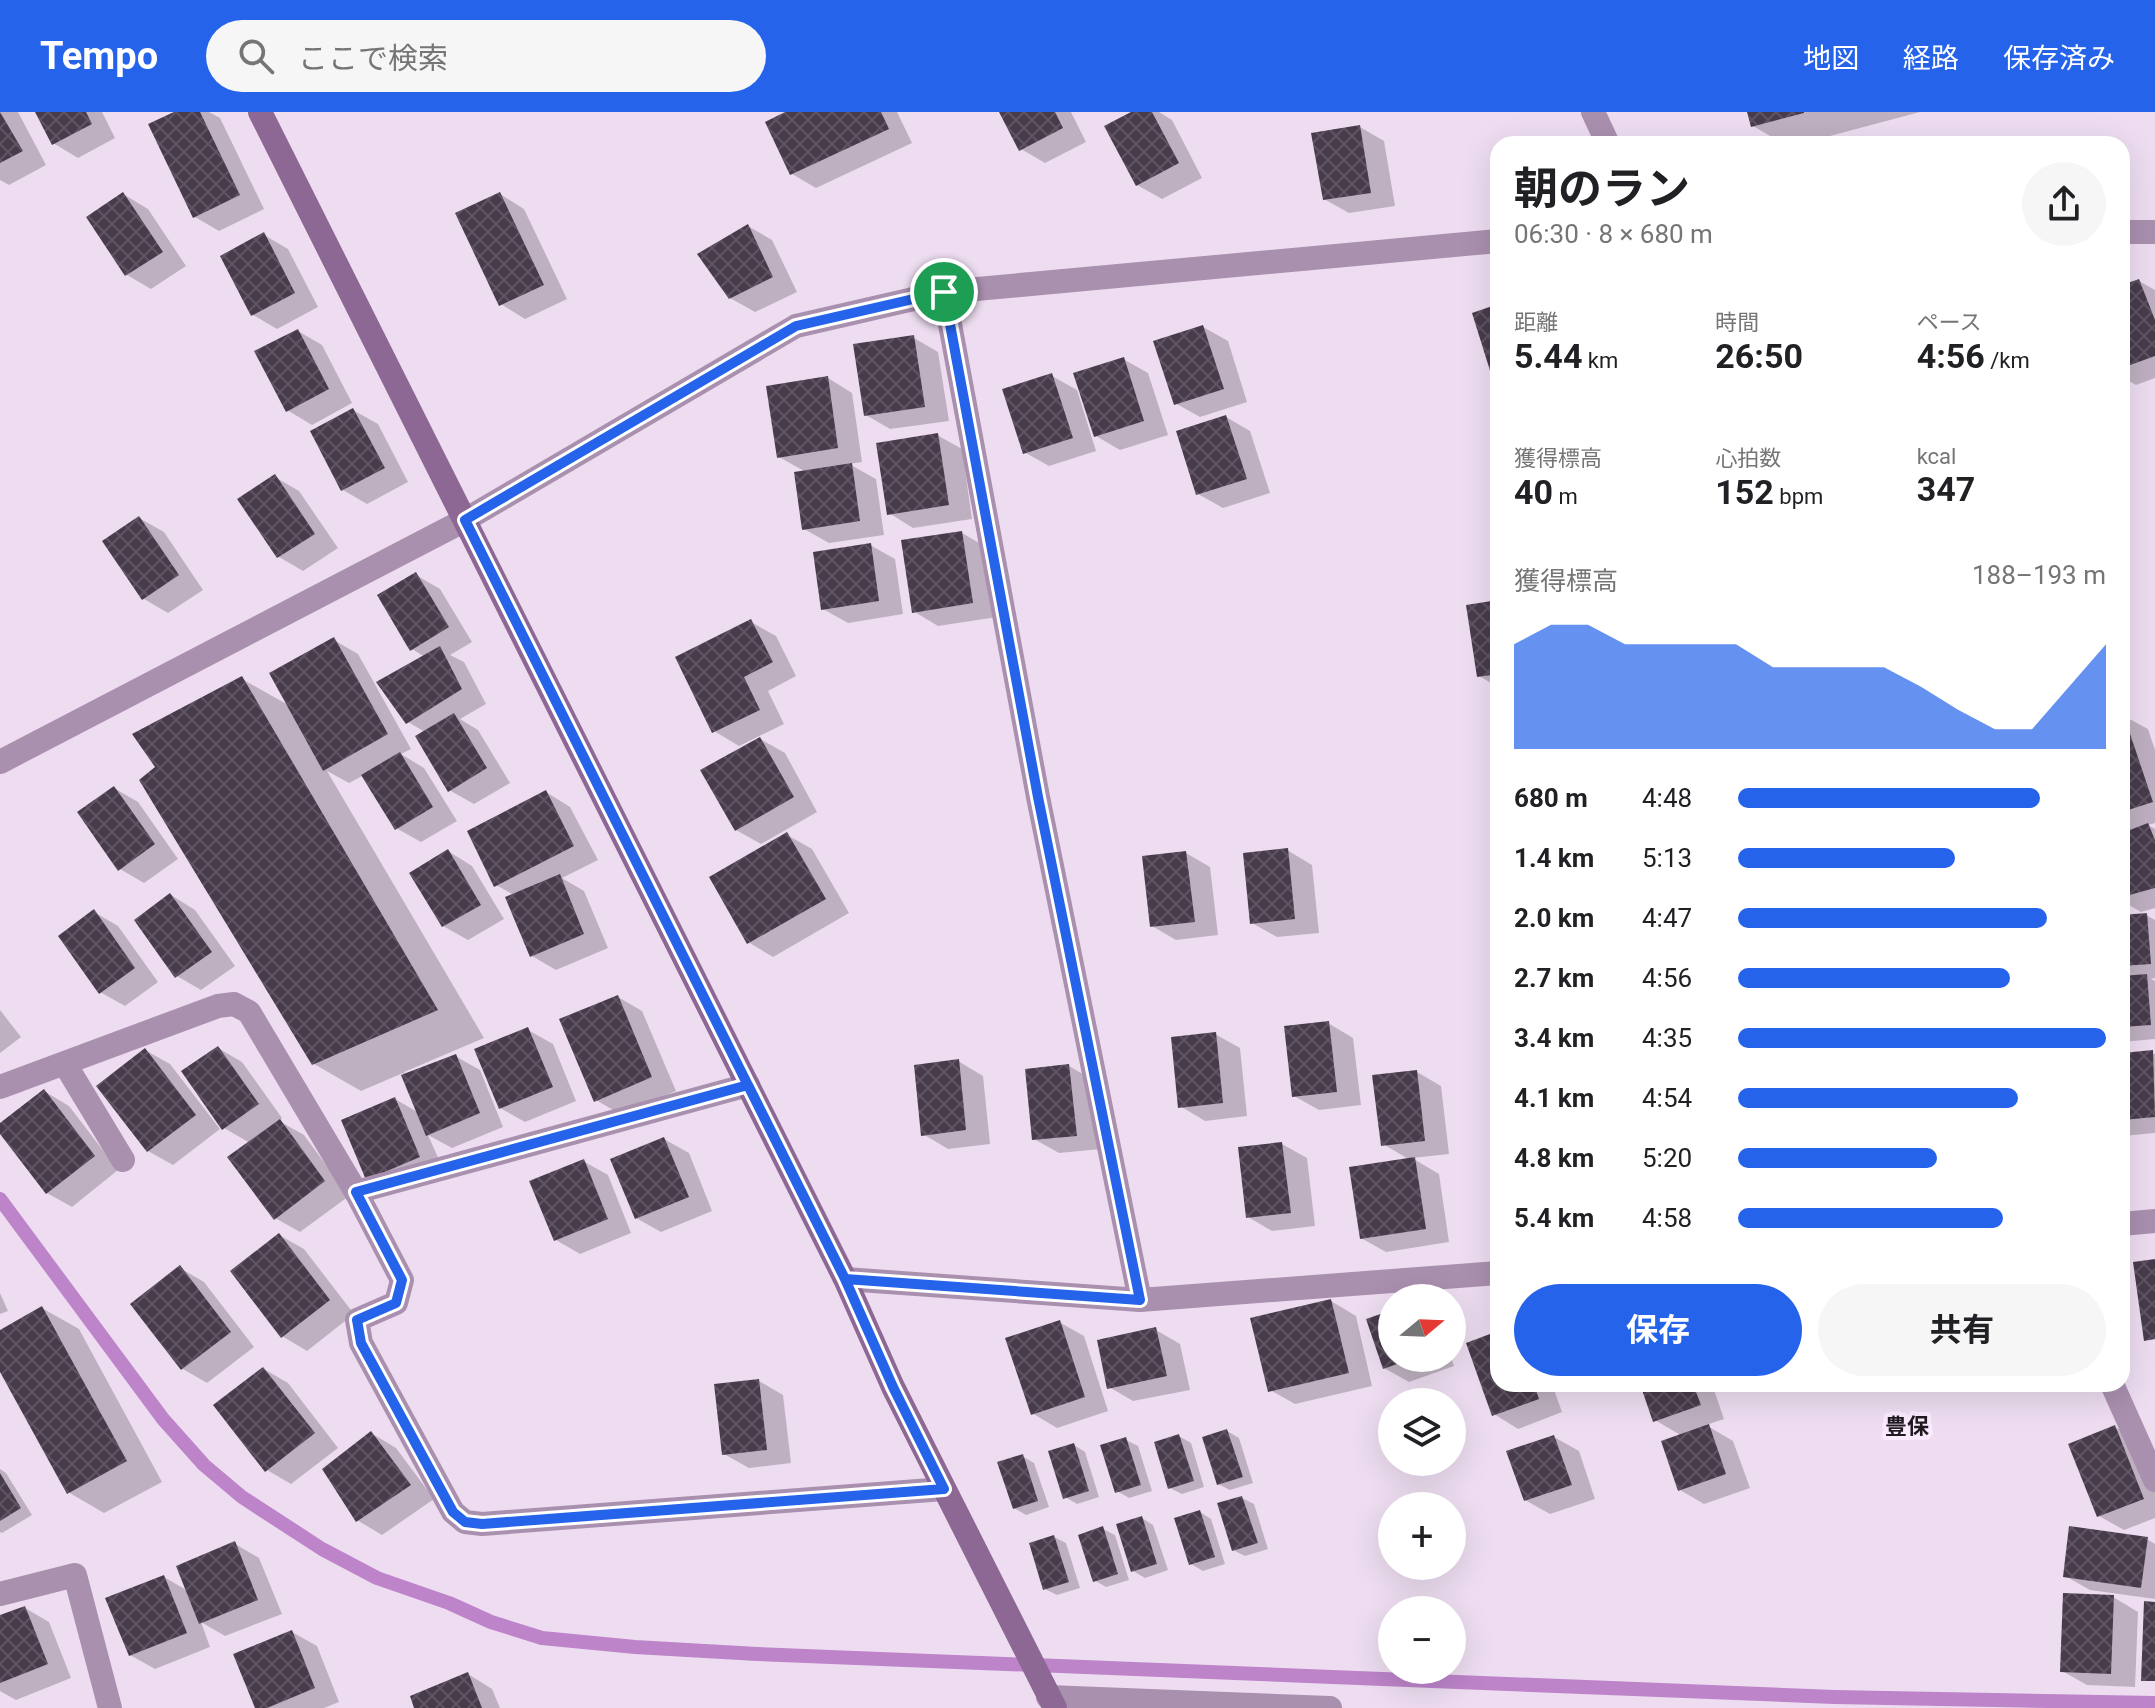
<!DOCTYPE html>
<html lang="ja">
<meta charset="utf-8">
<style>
body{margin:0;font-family:Roboto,"Noto Sans JP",sans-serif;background:#f6f6f6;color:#202124;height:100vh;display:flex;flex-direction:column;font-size:30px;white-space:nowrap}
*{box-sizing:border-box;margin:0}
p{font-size:26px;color:#757577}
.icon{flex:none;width:44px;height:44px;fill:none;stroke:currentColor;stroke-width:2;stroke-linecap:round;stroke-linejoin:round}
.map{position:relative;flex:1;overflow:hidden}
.side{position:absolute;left:1490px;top:24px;width:640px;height:1256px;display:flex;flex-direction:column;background:#fff;border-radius:24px;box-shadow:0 8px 32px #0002}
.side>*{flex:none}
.needle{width:52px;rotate:71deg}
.tools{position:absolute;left:1378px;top:1172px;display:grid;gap:16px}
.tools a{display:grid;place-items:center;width:88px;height:88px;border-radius:50%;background:#fff;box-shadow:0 8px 32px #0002;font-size:40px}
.pin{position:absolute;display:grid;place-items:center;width:68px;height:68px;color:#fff;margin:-34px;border:4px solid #fff;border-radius:50%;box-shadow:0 2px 8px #0007}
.round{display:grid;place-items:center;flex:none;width:84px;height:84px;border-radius:42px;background:#f6f6f6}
.headline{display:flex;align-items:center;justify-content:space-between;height:136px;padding:0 24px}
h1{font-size:44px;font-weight:700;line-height:60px}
.figures{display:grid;grid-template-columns:repeat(3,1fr);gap:12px;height:136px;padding:8px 24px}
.figures div{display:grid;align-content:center}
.figures b{font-size:34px;font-weight:700}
.figures small{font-size:22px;font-weight:400}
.figures p{font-size:22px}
.chart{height:224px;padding:16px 24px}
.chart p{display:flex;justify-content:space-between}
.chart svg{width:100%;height:144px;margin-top:8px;fill:#2563eb;opacity:.7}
.action{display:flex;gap:16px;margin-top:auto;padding:16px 24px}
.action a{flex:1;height:92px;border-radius:48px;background:#2563eb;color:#fff;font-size:32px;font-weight:700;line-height:92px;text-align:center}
.action a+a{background:#f6f6f6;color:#202124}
ul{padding:0 24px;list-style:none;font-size:26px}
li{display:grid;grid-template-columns:128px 96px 1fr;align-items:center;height:60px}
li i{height:20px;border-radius:10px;background:#2563eb}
header{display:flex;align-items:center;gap:48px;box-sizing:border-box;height:112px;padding:0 40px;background:#2563eb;color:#fff}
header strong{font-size:38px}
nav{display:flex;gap:44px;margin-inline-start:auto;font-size:28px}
.search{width:560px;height:72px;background:#f6f6f6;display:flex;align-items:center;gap:20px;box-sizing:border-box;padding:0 28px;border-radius:44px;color:#757577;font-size:30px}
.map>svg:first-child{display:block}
.shadow{fill:#0003}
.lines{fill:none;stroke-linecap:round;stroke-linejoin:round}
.stream{stroke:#bd84ca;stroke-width:14}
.building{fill:url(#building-cross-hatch)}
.street{stroke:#aa90af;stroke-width:24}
.secondary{stroke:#8d6895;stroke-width:24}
.route-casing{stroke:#fff;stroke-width:16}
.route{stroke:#2563eb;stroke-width:10}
.labels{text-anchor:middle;stroke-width:8;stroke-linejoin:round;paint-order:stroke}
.neighbourhood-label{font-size:22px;font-weight:bold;fill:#1f1920;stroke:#fbeaff}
</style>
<header>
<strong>Tempo</strong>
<div class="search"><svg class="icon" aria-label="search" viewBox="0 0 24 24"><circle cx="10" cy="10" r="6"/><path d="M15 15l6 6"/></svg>ここで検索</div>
<nav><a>地図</a><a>経路</a><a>保存済み</a></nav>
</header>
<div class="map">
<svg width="2155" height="1596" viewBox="0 0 2155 1596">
<defs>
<pattern id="building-cross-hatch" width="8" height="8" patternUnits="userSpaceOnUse" patternTransform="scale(2)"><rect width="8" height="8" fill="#483b4b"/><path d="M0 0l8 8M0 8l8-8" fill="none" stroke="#5f5462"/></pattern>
</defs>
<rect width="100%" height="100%" fill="#eeddf1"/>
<!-- shadow -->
<g class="shadow">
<path d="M0,0H18L46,53L9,73L0,68Z"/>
<path d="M37,0H102L115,26L78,46L53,31Z"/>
<path d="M179,0H209L220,6L264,97L219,119L195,105Z"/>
<path d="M790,0H897L912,31L816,76L792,62Z"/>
<path d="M1001,0H1071L1086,30L1045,51L1021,37Z"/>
<path d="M1135,0H1159L1172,8L1202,66L1162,87L1137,73Z"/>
<path d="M1749,0H1920L1800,32H1784L1753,14Z"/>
<path d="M1360,15L1384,29L1395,94L1349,101L1324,87Z"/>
<path d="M123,82L148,97L186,154L151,177L127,163Z"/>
<path d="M500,82L524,97L567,187L525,207L501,192Z"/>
<path d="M748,114L772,128L797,180L755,200L730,186Z"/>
<path d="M264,123L288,137L318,195L277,217L253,203Z"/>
<path d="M2139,169L2155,178V266L2136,273L2122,265V176Z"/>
<path d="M1203,215L1228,229L1247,290L1200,305L1175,291Z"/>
<path d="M298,219L322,233L352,291L312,313L287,298Z"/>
<path d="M914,226L938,240L949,309L890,317L866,303Z"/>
<path d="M1123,247L1148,261L1168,323L1120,338L1096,324Z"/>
<path d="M1052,264L1077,278L1096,339L1049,354L1024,340Z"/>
<path d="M828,266L852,281L862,350L849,352L876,367L884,423L829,431L804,417L806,360L779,345Z"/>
<path d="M353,298L378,312L408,370L367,392L343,378Z"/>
<path d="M1226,305L1250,319L1270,381L1223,396L1198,382Z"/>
<path d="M937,323L962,337L972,407L913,416L889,401Z"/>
<path d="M275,365L299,379L338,436L303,459L279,445L240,388Z"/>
<path d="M139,406L164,420L203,478L168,501L144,487L105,430Z"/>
<path d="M962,421L986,435L997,505L938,514L913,499Z"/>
<path d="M870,433L895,447L903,502L848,511L823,497Z"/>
<path d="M416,463L440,477L472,530L450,543L464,550L486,592L460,607L478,618L510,671L474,692L449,678L425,620L408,610L425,545L412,537Z"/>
<path d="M1498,490V575L1479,564Z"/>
<path d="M751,510L776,524L796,564L768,579L784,612L739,634L714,619Z"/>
<path d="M334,528L358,542L411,637L401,642L424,656L457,709L421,730L396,716L364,663L349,671L327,659L484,926L404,960L406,964L455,944L480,958L503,1015L452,1036L428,1023L444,1059L368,1066L395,987L419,1001L403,961L361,979L314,952L242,567L290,594Z"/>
<path d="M1498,592V621L1493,593Z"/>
<path d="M2122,603L2148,617L2155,638V711L2148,713L2155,717V796L2141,800L2122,789Z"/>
<path d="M760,627L785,641L817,700L761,732L736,718Z"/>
<path d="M114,676L138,690L178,747L144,771L120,757Z"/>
<path d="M546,680L570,695L598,748L562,766L584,779L608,836L556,858L532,844L514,783L496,773Z"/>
<path d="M787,723L812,737L849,801L773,845L748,830Z"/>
<path d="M1287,738L1312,753L1319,821L1277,825L1252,811Z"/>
<path d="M448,739L472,754L504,807L468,828L443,814Z"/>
<path d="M1186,741L1210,755L1218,823L1176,828L1152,814Z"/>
<path d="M171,783L195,798L235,854L201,878L177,864Z"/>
<path d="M94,800L118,814L158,870L125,894L100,880Z"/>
<path d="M2146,803L2155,808V866L2151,867L2155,869V927L2122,930V805Z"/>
<path d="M618,885L642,899L676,979L620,1002L596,988Z"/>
<path d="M0,898L21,925L0,941Z"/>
<path d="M1328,911L1353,926L1361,993L1319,998L1294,984Z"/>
<path d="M528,918L553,932L576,989L525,1010L500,996Z"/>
<path d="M1215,922L1240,936L1247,1004L1205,1009L1180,994Z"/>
<path d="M218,936L242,950L282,1006L279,1009L304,1023L349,1084L300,1120L275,1106L250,1031L224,1016Z"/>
<path d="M145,938L170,952L220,1017L173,1053L148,1039Z"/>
<path d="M2152,941L2155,942V1021L2122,1024V943Z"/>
<path d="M958,949L983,964L990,1032L948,1037L923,1022Z"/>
<path d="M1069,954L1093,968L1101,1037L1059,1041L1034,1027Z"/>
<path d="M1417,960L1441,974L1449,1042L1412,1046L1439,1062L1449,1130L1386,1140L1361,1126L1410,1048L1383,1032Z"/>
<path d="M44,979L69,994L118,1058L72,1095L47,1081L0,1019V1014Z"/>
<path d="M664,1027L689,1041L712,1099L661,1120L636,1106Z"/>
<path d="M1282,1032L1307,1046L1315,1114L1272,1119L1248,1105Z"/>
<path d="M583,1049L608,1063L631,1121L580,1142L556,1128Z"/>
<path d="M279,1123L304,1137L354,1202L307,1239L282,1224Z"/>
<path d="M180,1156L204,1170L254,1235L207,1271L183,1257L133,1192Z"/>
<path d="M0,1181L8,1199L0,1202Z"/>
<path d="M1331,1189L1356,1204L1372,1274L1295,1292L1270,1278Z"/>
<path d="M42,1196L79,1217L162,1370L104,1401L68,1380L0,1256V1220Z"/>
<path d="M1392,1200V1246H1451L1454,1254L1409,1270L1384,1256Z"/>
<path d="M1059,1210L1084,1224L1108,1299L1057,1316L1032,1301Z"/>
<path d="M1156,1218L1180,1232L1190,1278L1133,1289L1109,1275Z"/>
<path d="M1498,1221V1272H1552L1562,1300L1518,1317L1494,1302Z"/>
<path d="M264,1257L288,1271L338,1336L291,1372L267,1358Z"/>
<path d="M759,1269L783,1283L791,1351L749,1356L724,1342Z"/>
<path d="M1642,1272H1712L1724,1307L1706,1313L1733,1329L1750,1376L1704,1392L1680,1378L1682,1324L1655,1308Z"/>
<path d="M1750,1272H1780L1763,1279Z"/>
<path d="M2115,1315L2140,1329L2155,1368V1406L2124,1418L2099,1404Z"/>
<path d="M1227,1319L1239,1326L1253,1371L1230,1378L1218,1372Z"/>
<path d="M371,1321L396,1336L434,1387L382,1423L357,1408Z"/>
<path d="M1179,1324L1191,1331L1204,1375L1182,1382L1170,1376Z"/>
<path d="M1554,1325L1579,1339L1595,1387L1550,1402L1525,1388Z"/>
<path d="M1126,1328L1138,1334L1152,1379L1129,1386L1117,1379Z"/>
<path d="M1074,1333L1085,1340L1099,1385L1077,1392L1065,1385Z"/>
<path d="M1022,1344L1034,1351L1049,1395L1026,1403L1014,1396Z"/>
<path d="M0,1357L6,1361L32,1403L2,1421L0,1420Z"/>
<path d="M1242,1386L1254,1392L1268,1437L1245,1444L1233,1438Z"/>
<path d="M1200,1400L1211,1407L1225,1452L1203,1459L1191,1452Z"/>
<path d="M1142,1406L1153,1413L1168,1458L1145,1466L1133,1459Z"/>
<path d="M1103,1417L1115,1423L1129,1468L1106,1475L1094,1468Z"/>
<path d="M1054,1425L1066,1431L1080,1476L1057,1483L1045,1477Z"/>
<path d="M2147,1427L2155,1432V1487L2090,1478L2065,1464Z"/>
<path d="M235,1432L259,1446L282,1502L225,1524L201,1510L210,1535L155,1557L130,1543L164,1465L188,1479Z"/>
<path d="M2113,1485L2138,1500L2135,1575L2087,1573L2062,1559Z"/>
<path d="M25,1496L49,1510L71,1566L16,1588L0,1579V1506Z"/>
<path d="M292,1520L317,1534L339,1590L324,1596H258Z"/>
<path d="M468,1562L492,1577L500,1596H416Z"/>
</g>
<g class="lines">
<!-- stream -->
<path class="stream" d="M0,1087L163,1307L204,1353L242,1385L322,1437L377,1466L449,1491L491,1510L542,1526L635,1535L757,1542L1834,1585L2155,1591"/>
</g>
<!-- building -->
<g class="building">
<path d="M0,0L23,39L0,51Z"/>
<path d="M35,0H86L92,12L52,33Z"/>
<path d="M174,0H200L240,83L193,106L148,12Z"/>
<path d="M785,0H881L889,17L790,63L765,10Z"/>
<path d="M999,0H1055L1063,16L1019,39Z"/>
<path d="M1131,0H1152L1179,51L1136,74L1104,14Z"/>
<path d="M1747,0H1804V1L1751,15Z"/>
<path d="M1360,13L1371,81L1323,88L1311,21Z"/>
<path d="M123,80L163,140L125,164L86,105Z"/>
<path d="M500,80L544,173L499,194L455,101Z"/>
<path d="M748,112L773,165L729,187L697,142Z"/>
<path d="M264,120L295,181L251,204L220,144Z"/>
<path d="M2139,167L2155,208V244L2122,256V173Z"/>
<path d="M1498,192V263L1492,265L1472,201Z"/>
<path d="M1203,213L1224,277L1174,293L1153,229Z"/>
<path d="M298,217L329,277L286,300L254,239Z"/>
<path d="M914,223L925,295L864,304L853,232Z"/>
<path d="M1124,245L1144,309L1094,325L1073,261Z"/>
<path d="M1052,261L1073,326L1023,342L1002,277Z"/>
<path d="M828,264L838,336L777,346L766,274Z"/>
<path d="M353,296L385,356L341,379L310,319Z"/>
<path d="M1226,303L1247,367L1196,383L1176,319Z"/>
<path d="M938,321L949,393L887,403L876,331Z"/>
<path d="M852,351L860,409L802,418L794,360Z"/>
<path d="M275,362L315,422L277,446L237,387Z"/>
<path d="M139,404L179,463L142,488L102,429Z"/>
<path d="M962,419L973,491L912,501L901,428Z"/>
<path d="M871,431L879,489L821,498L813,440Z"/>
<path d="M416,460L449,515L410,539L377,483Z"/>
<path d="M1498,488V562L1477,565L1466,493Z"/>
<path d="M751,507L773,550L744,565L760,598L712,621L675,545Z"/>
<path d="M334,525L388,622L323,659L269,561Z"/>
<path d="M440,534L462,577L406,612L376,570Z"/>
<path d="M242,564L438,898L312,953L139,668L155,655L132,622Z"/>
<path d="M2122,598L2153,690L2122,700Z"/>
<path d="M454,601L487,656L448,680L415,624Z"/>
<path d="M760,625L794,685L735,719L700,658Z"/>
<path d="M400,640L433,695L395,718L361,663Z"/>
<path d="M114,674L155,732L118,759L77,700Z"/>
<path d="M546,678L574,734L494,775L467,719Z"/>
<path d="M2148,711L2155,728V776L2122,785V721Z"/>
<path d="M787,720L826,787L747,832L709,765Z"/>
<path d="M1288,736L1295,807L1250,812L1243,741Z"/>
<path d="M448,737L481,793L442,815L409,761Z"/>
<path d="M1186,739L1195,810L1150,815L1142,744Z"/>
<path d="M560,762L584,822L530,845L505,785Z"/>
<path d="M170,781L212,840L175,866L134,808Z"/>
<path d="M94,797L135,856L99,882L58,824Z"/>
<path d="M2147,801L2151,852L2122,854V803Z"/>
<path d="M2147,862L2151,913L2122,915V864Z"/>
<path d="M618,883L652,965L594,990L559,907Z"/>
<path d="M1329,909L1337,980L1292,985L1284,914Z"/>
<path d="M528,915L553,975L499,997L474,937Z"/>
<path d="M1216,920L1223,991L1178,996L1171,925Z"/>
<path d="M218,934L259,992L222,1018L181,959Z"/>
<path d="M145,936L196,1003L147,1040L96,974Z"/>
<path d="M2153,938L2155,1005L2122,1008V941Z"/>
<path d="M456,942L480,1001L426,1024L401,963Z"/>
<path d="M959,947L966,1018L921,1024L914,953Z"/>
<path d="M1069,952L1077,1024L1032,1028L1025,957Z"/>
<path d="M1417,958L1425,1029L1381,1034L1372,963Z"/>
<path d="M44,977L95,1044L46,1082L0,1022V1011Z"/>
<path d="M395,985L420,1045L366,1068L341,1008Z"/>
<path d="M280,1007L325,1069L274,1108L227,1045Z"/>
<path d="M664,1025L689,1085L635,1107L610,1047Z"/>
<path d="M1282,1030L1291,1101L1246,1106L1238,1035Z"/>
<path d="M1415,1045L1426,1117L1360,1127L1349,1055Z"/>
<path d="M584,1047L608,1107L554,1129L529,1069Z"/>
<path d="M279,1121L330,1188L281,1226L230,1159Z"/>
<path d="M2155,1147V1227L2144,1229L2133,1150Z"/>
<path d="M180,1153L231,1220L181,1258L130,1192Z"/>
<path d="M1331,1187L1349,1261L1268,1280L1250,1206Z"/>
<path d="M42,1194L127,1349L67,1382L0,1260V1218Z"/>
<path d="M1392,1198V1246H1414L1383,1257L1366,1207Z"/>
<path d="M1060,1208L1085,1285L1031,1303L1005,1226Z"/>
<path d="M1156,1215L1167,1264L1107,1277L1097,1228Z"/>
<path d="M1498,1219V1272H1534L1539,1287L1492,1304L1466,1231Z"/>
<path d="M263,1255L315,1321L265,1360L213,1293Z"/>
<path d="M759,1267L767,1338L722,1343L714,1272Z"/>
<path d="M1640,1272H1693L1701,1293L1653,1310Z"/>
<path d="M1709,1312L1726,1362L1678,1379L1661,1329Z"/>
<path d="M2115,1313L2144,1387L2097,1405L2068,1332Z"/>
<path d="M1227,1317L1243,1365L1217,1373L1202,1325Z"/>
<path d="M371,1319L411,1373L356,1410L322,1357Z"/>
<path d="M1179,1322L1194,1369L1168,1377L1154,1330Z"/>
<path d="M1554,1323L1572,1373L1524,1389L1506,1339Z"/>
<path d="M1126,1325L1141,1373L1115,1381L1100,1333Z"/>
<path d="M1074,1331L1089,1379L1063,1387L1048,1339Z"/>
<path d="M1023,1342L1038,1389L1013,1397L997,1350Z"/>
<path d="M0,1361L21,1396L0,1409Z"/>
<path d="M1242,1384L1258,1431L1232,1439L1217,1391Z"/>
<path d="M1200,1398L1215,1445L1189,1453L1174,1406Z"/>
<path d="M1142,1404L1157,1452L1131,1460L1116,1412Z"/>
<path d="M1103,1414L1118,1462L1093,1470L1078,1423Z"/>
<path d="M2069,1414L2148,1425L2141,1476L2063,1465Z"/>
<path d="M1054,1423L1069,1470L1043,1478L1029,1431Z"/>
<path d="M235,1429L258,1488L199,1512L176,1454Z"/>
<path d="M164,1463L187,1521L129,1544L105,1486Z"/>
<path d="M2063,1481L2114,1483L2111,1562L2060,1560Z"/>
<path d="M2144,1489L2155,1490V1569H2141Z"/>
<path d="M25,1494L48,1552L0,1571V1503Z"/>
<path d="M292,1518L315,1576L267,1596H255L233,1542Z"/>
<path d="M468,1560L482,1596H414L410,1584Z"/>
</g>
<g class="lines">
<!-- street -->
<g class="street">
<path d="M1593,0L1608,32"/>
<path d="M2122,120H2155"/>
<path d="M944,180L1038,685L1140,1188"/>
<path d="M0,650L465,408L796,214L944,180L1498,129"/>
<path d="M65,952L123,1048"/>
<path d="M0,975L218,894L234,892L249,900L356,1080L402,1168L396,1191L357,1208L361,1231L453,1400L465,1410L482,1412L944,1377"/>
<path d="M356,1080L748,973"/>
<path d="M2122,1112L2155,1109"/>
<path d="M845,1167L1140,1188L1498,1161"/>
<path d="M2112,1272L2155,1368"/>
<path d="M0,1482L75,1463L110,1596"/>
<path d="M1048,1585L1330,1596"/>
</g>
<!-- secondary -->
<path class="secondary" d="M260,0L845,1167L893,1275L1055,1596"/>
</g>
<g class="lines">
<defs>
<path id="route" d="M944,180L796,214L465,408L845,1167L893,1275L944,1377L482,1412L465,1410L453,1400L361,1231L357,1208L396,1191L402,1168L356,1080L748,973L845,1167L1140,1188L1038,685L944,180"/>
</defs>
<!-- route casing -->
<use href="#route" class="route-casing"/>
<!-- route -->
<use href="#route" class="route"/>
</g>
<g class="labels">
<!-- neighbourhood labels -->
<g class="neighbourhood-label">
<text x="1907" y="1322">豊保</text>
</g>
</g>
</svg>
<div class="tools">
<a><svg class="needle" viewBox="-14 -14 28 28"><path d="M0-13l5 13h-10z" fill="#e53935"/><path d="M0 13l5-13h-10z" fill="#757577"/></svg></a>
<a><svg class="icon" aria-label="layers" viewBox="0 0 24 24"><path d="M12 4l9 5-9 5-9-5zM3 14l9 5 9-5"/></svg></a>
<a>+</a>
<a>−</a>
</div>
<div class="pin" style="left:944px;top:180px;background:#1e9e55"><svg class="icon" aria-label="arrive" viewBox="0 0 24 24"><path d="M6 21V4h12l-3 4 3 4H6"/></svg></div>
<section class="side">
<div class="headline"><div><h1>朝のラン</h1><p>06:30 · 8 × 680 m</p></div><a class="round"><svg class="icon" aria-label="share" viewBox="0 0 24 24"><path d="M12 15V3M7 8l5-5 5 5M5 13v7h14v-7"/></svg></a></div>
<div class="figures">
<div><p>距離</p><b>5.44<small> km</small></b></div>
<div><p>時間</p><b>26:50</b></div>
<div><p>ペース</p><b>4:56<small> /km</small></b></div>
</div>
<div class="figures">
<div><p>獲得標高</p><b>40<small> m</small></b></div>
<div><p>心拍数</p><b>152<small> bpm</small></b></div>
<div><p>kcal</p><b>347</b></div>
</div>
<div class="chart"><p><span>獲得標高</span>188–193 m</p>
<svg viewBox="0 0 160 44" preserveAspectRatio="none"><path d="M0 44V12L10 6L20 6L30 12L40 12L50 12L60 12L70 19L80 19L90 19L100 19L110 25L120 32L130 38L140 38L150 25L160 12V44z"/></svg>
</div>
<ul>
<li><b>680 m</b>4:48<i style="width:82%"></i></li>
<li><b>1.4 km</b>5:13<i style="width:59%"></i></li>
<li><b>2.0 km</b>4:47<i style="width:84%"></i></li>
<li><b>2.7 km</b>4:56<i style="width:74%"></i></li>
<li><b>3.4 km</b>4:35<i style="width:100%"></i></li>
<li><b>4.1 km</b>4:54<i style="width:76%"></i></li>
<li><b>4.8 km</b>5:20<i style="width:54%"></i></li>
<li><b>5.4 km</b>4:58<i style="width:72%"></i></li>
</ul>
<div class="action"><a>保存</a><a>共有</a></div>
</section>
</div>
